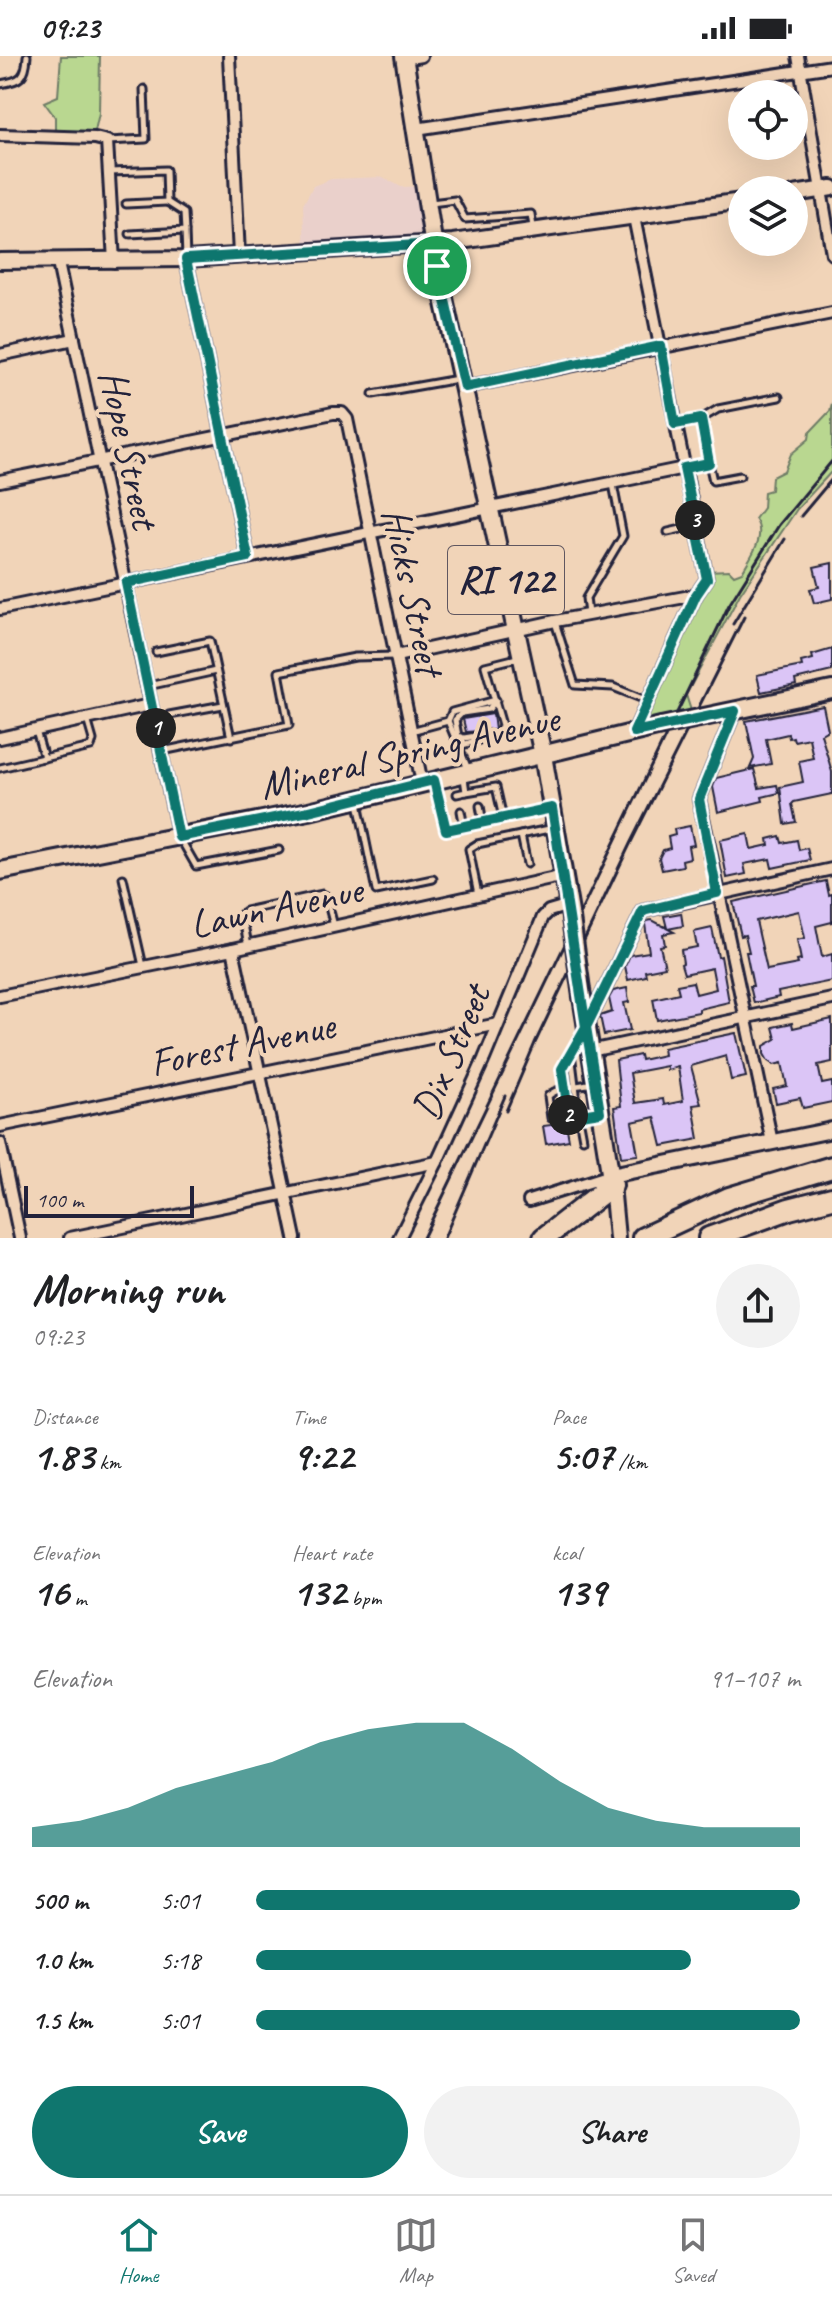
<!DOCTYPE html>
<meta charset="utf-8">
<style>
body{margin:0;font-family:Caveat,sans-serif;background:#f2f2f2;color:#202124;height:100vh;display:flex;flex-direction:column;font-size:30px;white-space:nowrap}
*{box-sizing:border-box;margin:0}
p{font-size:26px;color:#757577}
.icon{flex:none;width:44px;height:44px;fill:none;stroke:currentColor;stroke-width:2;stroke-linecap:round;stroke-linejoin:round}
.map{position:relative;height:1182px;overflow:hidden}
.drawer{display:flex;flex-direction:column;background:#fff;flex:1}
.drawer>*{flex:none}
.buttons{position:absolute;left:728px;top:24px;display:grid;gap:16px}
.buttons a{display:grid;place-items:center;width:80px;height:80px;border-radius:50%;background:#fff;box-shadow:0 8px 32px #0002;font-size:40px}
.scale{position:absolute;left:24px;bottom:20px;width:170px;box-sizing:border-box;padding-left:8px;border:4px solid #22223b;border-top:0;font-size:22px;line-height:28px;white-space:nowrap;color:#22223b;-webkit-text-stroke:6px #f1d4b8;paint-order:stroke}
.pin{position:absolute;display:grid;place-items:center;width:68px;height:68px;color:#fff;margin:-34px;border:4px solid #fff;border-radius:50%;box-shadow:0 2px 8px #0007}
.km{position:absolute;width:40px;height:40px;margin:-20px;border-radius:50%;background:#222;color:#fff;font-size:22px;line-height:40px;text-align:center}
.round{display:grid;place-items:center;flex:none;width:84px;height:84px;border-radius:42px;background:#f2f2f2}
.summary{display:flex;align-items:center;justify-content:space-between;height:136px;padding:0 32px}
h1{font-size:44px;font-weight:600;line-height:60px}
.figures{display:grid;grid-template-columns:repeat(3,1fr);gap:12px;height:136px;padding:8px 32px}
.figures div{display:grid;align-content:center}
.figures b{font-size:40px;font-weight:600}
.figures small{font-size:22px;font-weight:400}
.figures p{font-size:22px}
.chart{height:224px;padding:16px 32px}
.chart p{display:flex;justify-content:space-between}
.chart svg{width:100%;height:144px;margin-top:8px;fill:#0f766e;opacity:.7}
.button{display:flex;gap:16px;margin-top:auto;padding:16px 32px}
.button a{flex:1;height:92px;border-radius:48px;background:#0f766e;color:#fff;font-size:32px;font-weight:600;line-height:92px;text-align:center}
.button a+a{background:#f2f2f2;color:#202124}
ul{padding:0 32px;list-style:none;font-size:26px}
li{display:grid;grid-template-columns:128px 96px 1fr;align-items:center;height:60px}
li i{height:20px;border-radius:10px;background:#0f766e}
.status{display:flex;justify-content:space-between;align-items:center;height:56px;padding:0 40px;background:#fff;direction:ltr}
.status svg{height:22px;fill:currentColor}
.dock{display:flex;justify-content:space-around;align-items:center;height:112px;border-top:2px solid #e0e0e0;background:#fff;font-size:22px;color:#757577}
.dock a{display:grid;justify-items:center;gap:4px}
.dock .selected{color:#0f766e}
.map>svg:first-child{display:block}
.built{fill:#ead0cb}
.green{fill:#b9d790;stroke:#6e7c66;stroke-width:2}
.building{fill:#dbc5f6;stroke:#22223b;stroke-width:2;fill-rule:evenodd}
.lines{fill:none;stroke-linecap:round;stroke-linejoin:round}
.service-casing{stroke:#22223b;stroke-width:11}
.minor-casing{stroke:#22223b;stroke-width:16}
.tertiary-casing{stroke:#22223b;stroke-width:20}
.secondary-casing{stroke:#22223b;stroke-width:20}
.primary-casing{stroke:#22223b;stroke-width:22}
.motorway-casing{stroke:#22223b;stroke-width:26}
.service{stroke:#f1d4b8;stroke-width:5}
.minor{stroke:#f1d4b8;stroke-width:10}
.tertiary{stroke:#f1d4b8;stroke-width:14}
.secondary{stroke:#f1d4b8;stroke-width:14}
.primary{stroke:#f1d4b8;stroke-width:16}
.motorway{stroke:#f1d4b8;stroke-width:20}
.rail{stroke:#22223b;stroke-width:3}
.primary-bridge-casing{stroke:#22223b;stroke-width:22;stroke-linecap:butt}
.primary-bridge{stroke:#f1d4b8;stroke-width:16}
.route-casing{stroke:#fff;stroke-width:16}
.route{stroke:#0f766e;stroke-width:10}
.labels{text-anchor:middle;stroke-width:8;stroke-linejoin:round;paint-order:stroke}
.shield{fill:#f1d4b8;stroke:#605760;stroke-width:2}
.shield-label{font-size:38px;font-weight:bold;fill:#22223b}
.street-label{font-size:40px;fill:#22223b;stroke:#f1d4b8}
</style>
<div class="status"><b>09:23</b><svg viewBox="0 0 49 12"><path d="M0 12V9h3v3zM5 12V6h3v6zM10 12V3h3v9zM15 12V0h3v12zM26 1h20v11H26zM47 4h2v5h-2z"/></svg></div>
<div class="map">
<svg width="832" height="1182" viewBox="0 0 832 1182">
<rect width="100%" height="100%" fill="#f1d4b8"/>
<filter id="ink" filterUnits="userSpaceOnUse"><feTurbulence type="fractalNoise" baseFrequency=".0125" numOctaves="2"/><feDisplacementMap in="SourceGraphic" scale="16" xChannelSelector="R" yChannelSelector="G"/><feConvolveMatrix kernelMatrix="1 2 1 2 8 2 1 2 1" color-interpolation-filters="sRGB"/></filter>
<g filter="url(#ink)">
<!-- built -->
<path class="built" d="M383,121L401,131L426,130L436,182L305,197L303,149L313,130L331,123Z"/>
<!-- green -->
<g class="green">
<path d="M61,0H100L99,57L95,75H55V61L44,46L58,40Z"/>
<path d="M832,347V415L797,453L740,538L686,639L694,664L636,673L707,515L729,514L734,519L742,516C751,500 767,480 755,463L763,452L764,436L771,434L772,421L784,415L791,398L809,383L810,376L830,355Z"/>
</g>
<!-- building -->
<g class="building">
<path d="M832,507V543L814,547L810,533L819,531L814,511Z"/>
<path d="M832,593V615L795,624L796,629L761,636L757,619L802,610L801,606L813,603L812,599Z"/>
<path d="M823,650L828,674L821,678L832,716V738L794,746L792,748L796,766L785,768L780,731L803,726L799,705L813,702L809,682L794,685L793,681L789,682L788,678L766,683L771,708L750,712L754,703L746,665Z"/>
<path d="M493,658L495,674L466,676L463,663Z"/>
<path d="M754,713L759,732L777,729L779,737L762,741L763,745L718,756L713,731L716,722Z"/>
<path d="M690,770L694,789L688,790L690,802L682,804L683,810L662,814L659,802L663,794L670,792L668,781L675,779L674,773Z"/>
<path d="M748,778L751,793L769,789L768,783L780,780L782,787L797,784L799,794L807,792L810,804L772,812L770,803L744,808L746,818L727,822L720,784Z"/>
<path d="M826,825L829,839L832,838V866L816,870L822,901L832,898V925L778,936L779,941L754,947L750,930H753L746,896H749L745,879L741,880L733,846ZM799,855L805,882L797,884L801,904L797,905L798,908L767,914L756,865Z"/>
<path d="M681,857L683,870L668,873L674,876L663,878L665,889L660,890L665,911L645,915L646,920L628,924L625,910L630,899L649,896L645,868L647,865L652,864L667,872L664,860Z"/>
<path d="M712,872L718,901L721,900L729,946L699,953V956L657,964L653,943L679,937L677,929L693,926L696,938L716,933L712,912L684,918L681,908L683,907L681,894L697,891L694,876Z"/>
<path d="M627,932L629,946L624,947L630,974L604,979L600,960L612,956L609,942L613,935Z"/>
<path d="M832,963V1006L818,1009L822,1028L832,1026V1046L803,1052L800,1042L776,1047L773,1033L787,1030L782,1007L774,1009L768,1005L764,998V990L776,983L773,971L792,967L793,972Z"/>
<path d="M736,977L746,1021L731,1024L726,1000L691,1010L701,1048L693,1049L699,1083L662,1090L655,1061L632,1066L638,1099L621,1101L614,1051L621,1050L616,1004L640,999L641,1004L664,999L663,992ZM667,1010V1014L678,1011L683,1045L664,1049L663,1043L635,1047L630,1017Z"/>
<path d="M566,1067L569,1084L546,1088L543,1070Z"/>
</g>
<g class="lines">
<defs>
<g id="service">
<path d="M0,28C21,25 26,21 27,0"/>
<path d="M108,85L146,83L144,33"/>
<path d="M110,116L166,114L167,146L184,157L185,175L130,178"/>
<path d="M431,147L455,144L465,163L531,158L533,171"/>
<path d="M126,148L167,146"/>
<path d="M185,175L186,202"/>
<path d="M373,338L458,323"/>
<path d="M701,363L718,353L779,341"/>
<path d="M676,368L701,363L709,407L686,412"/>
<path d="M709,407L713,425L740,420"/>
<path d="M396,471L405,510"/>
<path d="M668,476L695,470"/>
<path d="M588,558L586,542L623,480L613,428"/>
<path d="M555,566L575,629L613,631L648,645"/>
<path d="M156,596L210,585L231,682"/>
<path d="M148,630L216,615"/>
<path d="M169,659L223,649"/>
<path d="M36,675L44,702"/>
<path d="M411,675L448,665"/>
<path d="M488,678L464,682L458,680L455,664L462,657L489,653L495,645"/>
<path d="M459,690L499,678L502,669L485,610L517,602"/>
<path d="M162,695L289,669L279,616L355,601L395,600"/>
<path d="M0,712L91,691L93,684L87,663"/>
<path d="M468,713L448,665L452,656L496,644"/>
<path d="M435,729L446,774L551,752"/>
<path d="M466,736L496,731L503,762"/>
<path d="M457,738L466,736L464,722"/>
<path d="M358,747L376,835L433,823"/>
<path d="M480,750L483,767"/>
<path d="M461,755L464,771"/>
<path d="M521,779L527,808"/>
<path d="M180,782L196,810L279,794"/>
<path d="M123,822L143,910"/>
<path d="M478,838L469,793L477,788L554,772"/>
<path d="M248,889L242,858L245,855L322,838L326,840L334,870"/>
<path d="M583,976C558,1016 562,1016 569,1061L551,1062L548,1040C560,1030 579,1030 594,1027"/>
<path d="M571,997L576,1037"/>
<path d="M578,1056L583,1083"/>
<path d="M569,1061L599,1056"/>
</g>
<g id="minor">
<path d="M229,0L239,199"/>
<path d="M798,0L832,198"/>
<path d="M404,3L421,0"/>
<path d="M416,73L832,10"/>
<path d="M0,79L95,82L107,85L114,206"/>
<path d="M634,161L707,523L696,539L634,676"/>
<path d="M186,203L248,501"/>
<path d="M58,207L179,781"/>
<path d="M0,299L74,283"/>
<path d="M465,331L832,257"/>
<path d="M0,425L333,357H342L347,363L422,727"/>
<path d="M0,553L684,412"/>
<path d="M396,600L555,565L696,539"/>
<path d="M735,655L699,743L772,1086"/>
<path d="M0,682L150,649"/>
<path d="M233,893L295,1182"/>
<path d="M0,940L233,893L564,820"/>
<path d="M587,969L643,855L832,813"/>
<path d="M590,995L832,943"/>
<path d="M0,1070L498,968"/>
<path d="M0,1087L20,1182"/>
<path d="M529,1145L611,1119"/>
<path d="M70,1182L437,1106"/>
<path d="M399,1182L437,1106L484,1003L543,861L549,855L569,849"/>
</g>
<path id="tertiary" d="M611,1119L832,1074"/>
<g id="secondary">
<path d="M794,138L832,132"/>
<path d="M0,205L186,203L453,186L742,145"/>
<path d="M612,1129L617,1182"/>
</g>
<g id="primary">
<path d="M404,0L437,210L543,699L571,862"/>
<path d="M699,662L832,634"/>
<path d="M0,815L309,755L661,670"/>
<path d="M582,941L612,1129"/>
</g>
<g id="motorway">
<path d="M544,1182L612,1129"/>
<path d="M643,1182L729,1142L832,1111"/>
<path d="M709,1182L789,1153L832,1142"/>
</g>
</defs>
<!-- service casing -->
<use href="#service" class="service-casing"/>
<!-- minor casing -->
<use href="#minor" class="minor-casing"/>
<!-- tertiary casing -->
<use href="#tertiary" class="tertiary-casing"/>
<!-- secondary casing -->
<use href="#secondary" class="secondary-casing"/>
<!-- primary casing -->
<use href="#primary" class="primary-casing"/>
<!-- motorway casing -->
<use href="#motorway" class="motorway-casing"/>
<!-- service -->
<use href="#service" class="service"/>
<!-- minor -->
<use href="#minor" class="minor"/>
<!-- tertiary -->
<use href="#tertiary" class="tertiary"/>
<!-- secondary -->
<use href="#secondary" class="secondary"/>
<!-- primary -->
<use href="#primary" class="primary"/>
<!-- motorway -->
<use href="#motorway" class="motorway"/>
<!-- rail -->
<g class="rail">
<path d="M801,460L832,423"/>
<path d="M733,568L785,483"/>
<path d="M506,1055L535,987L631,786L744,561"/>
<path d="M423,1182L729,549L779,469L832,405"/>
<path d="M444,1182L505,1040"/>
</g>
<defs>
<g id="primary-bridge">
<path d="M661,670L699,662"/>
<path d="M571,862L582,941"/>
</g>
</defs>
<!-- primary-bridge casing -->
<use href="#primary-bridge" class="primary-bridge-casing"/>
<!-- primary-bridge -->
<use href="#primary-bridge" class="primary-bridge"/>
</g>
</g>
<g class="lines" filter="url(#ink)">
<defs>
<path id="route" d="M437,210L434,188L186,203L248,501L126,527L179,781L309,755L434,724L446,774L552,752L586,971L562,1013L569,1061L600,1056L586,971L643,855L717,837L699,743L735,655L634,676L696,539L707,523L684,412L709,407L701,363L675,368L661,290L465,331L437,210"/>
</defs>
<!-- route casing -->
<use href="#route" class="route-casing"/>
<!-- route -->
<use href="#route" class="route"/>
</g>
<g class="labels">
<!-- shield labels -->
<rect class="shield" x="448" y="490" width="116" height="68" rx="6"/>
<g class="shield-label">
<text x="506" y="537">RI 122</text>
</g>
<!-- street labels -->
<g class="street-label">
<text transform="translate(130 393) rotate(78)" y="14">Hope Street</text>
<text transform="translate(414 535) rotate(78)" y="14">Hicks Street</text>
<text transform="translate(409 695) rotate(-13)" y="14">Mineral Spring Avenue</text>
<text transform="translate(276 850) rotate(-12)" y="14">Lawn Avenue</text>
<text transform="translate(242 987) rotate(-12)" y="14">Forest Avenue</text>
<text transform="translate(450 996) rotate(-67)" y="14">Dix Street</text>
</g>
</g>
</svg>
<div class="buttons">
<a><svg class="icon" aria-label="locate" viewBox="0 0 24 24"><circle cx="12" cy="12" r="6"/><path d="M12 2v4M12 18v4M2 12h4M18 12h4"/></svg></a>
<a><svg class="icon" aria-label="layers" viewBox="0 0 24 24"><path d="M12 4l9 5-9 5-9-5zM3 14l9 5 9-5"/></svg></a>
</div>
<div class="scale">100 m</div>
<div class="pin" style="left:437px;top:210px;background:#1e9e55"><svg class="icon" aria-label="arrive" viewBox="0 0 24 24"><path d="M6 21V4h12l-3 4 3 4H6"/></svg></div>
<b class="km" style="left:156px;top:672px">1</b>
<b class="km" style="left:568px;top:1059px">2</b>
<b class="km" style="left:695px;top:464px">3</b>
</div>
<section class="drawer">
<div class="summary"><div><h1>Morning run</h1><p>09:23</p></div><a class="round"><svg class="icon" aria-label="share" viewBox="0 0 24 24"><path d="M12 15V3M7 8l5-5 5 5M5 13v7h14v-7"/></svg></a></div>
<div class="figures">
<div><p>Distance</p><b>1.83<small> km</small></b></div>
<div><p>Time</p><b>9:22</b></div>
<div><p>Pace</p><b>5:07<small> /km</small></b></div>
</div>
<div class="figures">
<div><p>Elevation</p><b>16<small> m</small></b></div>
<div><p>Heart rate</p><b>132<small> bpm</small></b></div>
<div><p>kcal</p><b>139</b></div>
</div>
<div class="chart"><p><span>Elevation</span>91–107 m</p>
<svg viewBox="0 0 160 44" preserveAspectRatio="none"><path d="M0 44V38L10 36L20 32L30 26L40 22L50 18L60 12L70 8L80 6L90 6L100 14L110 24L120 32L130 36L140 38L150 38L160 38V44z"/></svg>
</div>
<ul>
<li><b>500 m</b>5:01<i style="width:100%"></i></li>
<li><b>1.0 km</b>5:18<i style="width:80%"></i></li>
<li><b>1.5 km</b>5:01<i style="width:100%"></i></li>
</ul>
<div class="button"><a>Save</a><a>Share</a></div>
</section>
<nav class="dock">
<a class="selected"><svg class="icon" aria-label="home" viewBox="0 0 24 24"><path d="M3 11l9-7 9 7M6 9v11h12V9"/></svg>Home</a>
<a><svg class="icon" aria-label="map" viewBox="0 0 24 24"><path d="M3 6l6-2 6 2 6-2v14l-6 2-6-2-6 2zM9 4v14M15 6v14"/></svg>Map</a>
<a><svg class="icon" aria-label="saved" viewBox="0 0 24 24"><path d="M7 4h10v16l-5-4-5 4z"/></svg>Saved</a>
</nav>
